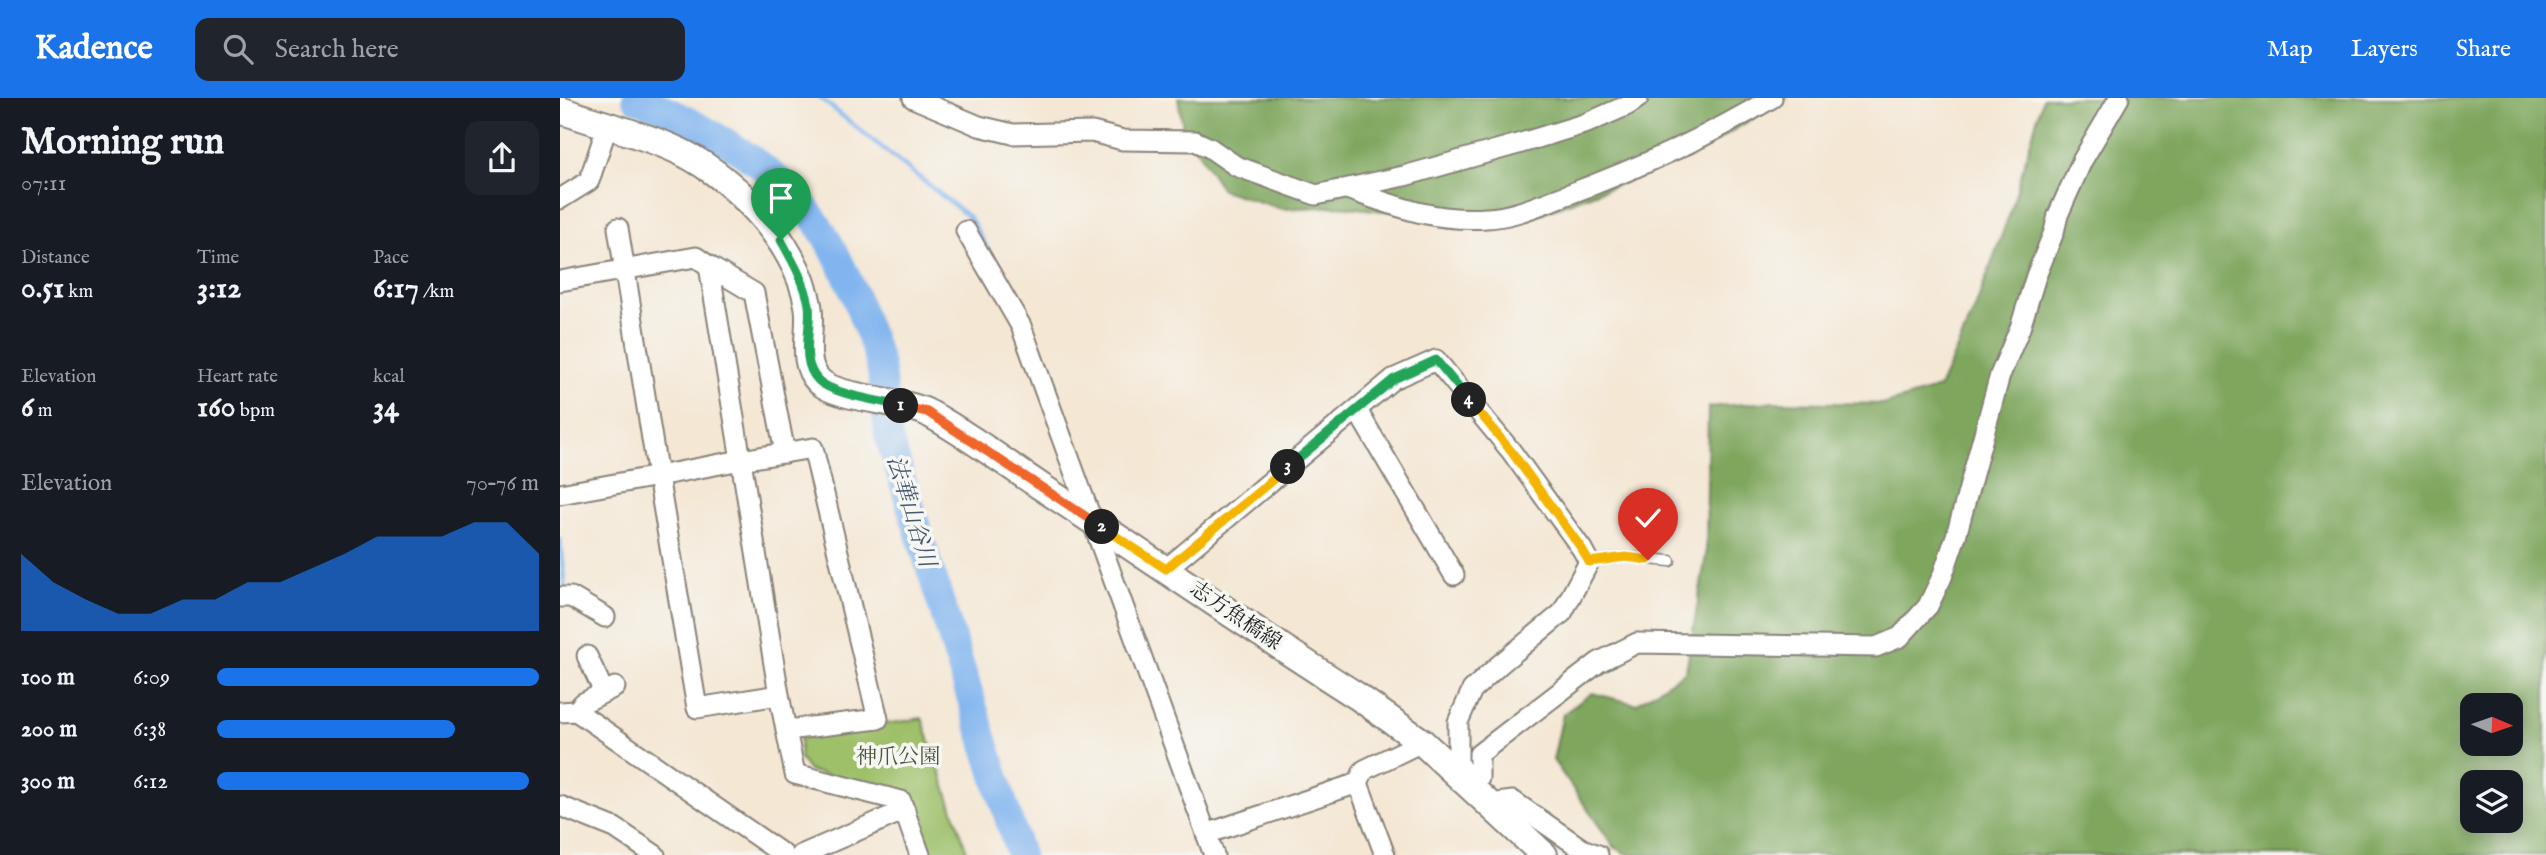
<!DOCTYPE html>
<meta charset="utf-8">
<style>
body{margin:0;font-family:"IM FELL English","Noto Serif JP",serif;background:#20242c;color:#f1f3f6;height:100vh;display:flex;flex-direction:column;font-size:26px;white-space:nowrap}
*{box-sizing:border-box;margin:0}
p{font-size:23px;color:#9ea1a6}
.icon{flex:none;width:38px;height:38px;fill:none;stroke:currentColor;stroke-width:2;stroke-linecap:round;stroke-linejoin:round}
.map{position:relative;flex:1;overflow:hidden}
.panel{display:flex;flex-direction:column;background:#171b24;width:560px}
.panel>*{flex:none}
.needle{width:46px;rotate:92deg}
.tools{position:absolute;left:1900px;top:595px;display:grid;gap:14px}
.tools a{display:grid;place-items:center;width:63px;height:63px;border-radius:14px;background:#171b24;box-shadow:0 4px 18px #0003;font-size:35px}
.pin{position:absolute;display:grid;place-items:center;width:60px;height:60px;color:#fff;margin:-72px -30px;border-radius:50% 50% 50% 0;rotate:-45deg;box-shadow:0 0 7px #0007}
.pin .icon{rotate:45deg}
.km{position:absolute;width:35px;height:35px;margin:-18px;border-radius:50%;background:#222;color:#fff;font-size:19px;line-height:35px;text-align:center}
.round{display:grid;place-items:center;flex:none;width:74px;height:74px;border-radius:14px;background:#20242c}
.headline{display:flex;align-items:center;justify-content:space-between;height:119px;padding:0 21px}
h1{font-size:38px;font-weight:800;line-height:52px}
.stats{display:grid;grid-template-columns:repeat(3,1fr);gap:10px;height:119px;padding:7px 21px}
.stats div{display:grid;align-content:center}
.stats b{font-size:30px;font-weight:800}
.stats small{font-size:19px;font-weight:400}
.stats p{font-size:19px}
.chart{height:196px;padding:14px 21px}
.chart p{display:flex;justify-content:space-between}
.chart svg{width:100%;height:126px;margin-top:7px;fill:#1a73e8;opacity:.7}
ul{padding:0 21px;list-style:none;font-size:23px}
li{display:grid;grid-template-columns:112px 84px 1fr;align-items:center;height:52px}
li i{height:18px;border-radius:9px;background:#1a73e8}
header{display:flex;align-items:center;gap:42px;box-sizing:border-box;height:98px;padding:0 35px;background:#1a73e8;color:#fff}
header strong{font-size:33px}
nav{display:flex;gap:38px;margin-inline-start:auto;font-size:24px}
.search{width:490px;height:63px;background:#20242c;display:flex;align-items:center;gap:18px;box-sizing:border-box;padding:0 24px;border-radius:14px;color:#9ea1a6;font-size:26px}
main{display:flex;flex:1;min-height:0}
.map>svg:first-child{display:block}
.green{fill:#9dc069;stroke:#5c6e42;stroke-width:2}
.forest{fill:#7ea65d;stroke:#4d613c;stroke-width:2;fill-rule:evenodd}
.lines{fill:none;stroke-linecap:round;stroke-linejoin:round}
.stream{stroke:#82b5ef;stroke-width:4.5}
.river{stroke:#82b5ef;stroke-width:28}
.service-casing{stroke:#888278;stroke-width:13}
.minor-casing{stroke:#888278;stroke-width:23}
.secondary-casing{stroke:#888278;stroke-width:30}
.service{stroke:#fff;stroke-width:10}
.minor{stroke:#fff;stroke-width:19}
.secondary{stroke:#fff;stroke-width:26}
.split-1-casing{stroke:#fff;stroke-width:14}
.split-2-casing{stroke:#fff;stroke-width:14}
.split-3-casing{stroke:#fff;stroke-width:14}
.split-4-casing{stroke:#fff;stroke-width:14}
.split-5-casing{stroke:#fff;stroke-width:14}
.split-1{stroke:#22a559;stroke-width:9}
.split-2{stroke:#f0652b;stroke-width:9}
.split-3{stroke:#f5b400;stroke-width:9}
.split-4{stroke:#22a559;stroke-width:9}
.split-5{stroke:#f5b400;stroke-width:9}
.labels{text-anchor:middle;stroke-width:7;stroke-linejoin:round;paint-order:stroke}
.street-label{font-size:21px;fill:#1c1c1c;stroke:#f6f6f2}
.park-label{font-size:21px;fill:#495537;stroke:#f6f6f2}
.water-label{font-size:23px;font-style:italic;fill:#455970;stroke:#f6f6f2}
</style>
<header>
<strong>Kadence</strong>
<div class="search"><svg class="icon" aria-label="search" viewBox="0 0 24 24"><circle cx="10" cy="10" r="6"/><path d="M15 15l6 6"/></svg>Search here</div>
<nav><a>Map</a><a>Layers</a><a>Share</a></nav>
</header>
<main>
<section class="panel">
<div class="headline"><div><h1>Morning run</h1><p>07:11</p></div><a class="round"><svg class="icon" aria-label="share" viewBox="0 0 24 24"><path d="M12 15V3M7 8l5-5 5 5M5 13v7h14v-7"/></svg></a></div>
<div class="stats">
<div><p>Distance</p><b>0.51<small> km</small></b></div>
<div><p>Time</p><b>3:12</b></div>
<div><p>Pace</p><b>6:17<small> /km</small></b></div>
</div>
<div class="stats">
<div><p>Elevation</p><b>6<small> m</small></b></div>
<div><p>Heart rate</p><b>160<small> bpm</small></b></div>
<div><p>kcal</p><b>34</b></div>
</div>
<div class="chart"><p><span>Elevation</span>70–76 m</p>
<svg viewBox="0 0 160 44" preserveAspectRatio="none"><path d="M0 44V17L10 27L20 33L30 38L40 38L50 33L60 33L70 27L80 27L90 22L100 17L110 11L120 11L130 11L140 6L150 6L160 17V44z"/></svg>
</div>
<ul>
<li><b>100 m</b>6:09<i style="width:100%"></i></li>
<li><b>200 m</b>6:38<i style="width:74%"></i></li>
<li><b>300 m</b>6:12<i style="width:97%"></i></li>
</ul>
</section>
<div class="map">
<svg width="1986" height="757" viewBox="0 0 1986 757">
<rect width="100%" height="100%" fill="#f6f6f2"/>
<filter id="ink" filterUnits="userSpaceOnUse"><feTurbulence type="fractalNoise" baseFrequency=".0143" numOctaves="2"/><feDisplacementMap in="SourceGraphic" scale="14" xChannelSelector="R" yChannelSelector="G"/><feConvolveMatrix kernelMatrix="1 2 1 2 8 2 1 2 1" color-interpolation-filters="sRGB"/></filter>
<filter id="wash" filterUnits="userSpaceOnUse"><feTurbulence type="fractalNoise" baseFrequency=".00686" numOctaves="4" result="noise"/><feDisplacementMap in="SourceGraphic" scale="28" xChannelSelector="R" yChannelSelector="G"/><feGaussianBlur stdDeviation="1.57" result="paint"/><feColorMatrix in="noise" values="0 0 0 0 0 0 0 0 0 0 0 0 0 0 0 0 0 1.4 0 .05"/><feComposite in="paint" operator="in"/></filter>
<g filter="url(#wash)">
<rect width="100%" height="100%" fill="#f4e7d4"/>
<!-- green -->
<path class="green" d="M362,620L408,757H371L355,704L335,692L249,673L240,661V640Z"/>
<!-- forest -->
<g class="forest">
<path d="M618,0H1225L1131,59L979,116L823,113L780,108L722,111L662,92L623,30Z"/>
<path d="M1483,0H1986V757H1069L1054,749L993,662L1003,616L1032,595L1076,606L1126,573L1146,458L1148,309L1211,304L1326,306L1379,290L1414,213L1451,112ZM1913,607H1951V646H1913ZM1913,684H1951V723H1913Z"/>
</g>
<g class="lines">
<!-- stream -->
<g class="stream">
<path d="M260,0L410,120L463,214"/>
<path d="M0,442L5,493"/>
</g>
<!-- river -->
<path class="river" d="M76,0C131,20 208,63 245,109C270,141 289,179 302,217C308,233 316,251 320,268C324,290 326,314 328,337L460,757"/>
</g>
</g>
<g filter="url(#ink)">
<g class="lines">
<defs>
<path id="service" d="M1029,464L1066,459L1110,463"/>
<g id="minor">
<path d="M353,0L419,28L453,36L532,34L563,42L635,43L650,50L676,68L756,97L844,78L958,46L1027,25L1068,7L1078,0"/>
<path d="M787,91C835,108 874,124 927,120C953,119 979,107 1004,98C1074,72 1148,39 1212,0"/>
<path d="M0,101L29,83L47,29"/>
<path d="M406,133L461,228L654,757"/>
<path d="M149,168L194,195L225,355"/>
<path d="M0,183L136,159L149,168L181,362L98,378L137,610L219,597"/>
<path d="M797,312L894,477"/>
<path d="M0,396L98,378L58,130"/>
<path d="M606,471L833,281L876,262L951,353L1022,451L1029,464L1002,515L939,567L912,592L898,624V665L910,688L919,680V656L1039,564L1077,545L1316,549L1340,539L1368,508L1382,479L1396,438L1440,277L1460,230L1476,178L1494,134L1498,117L1522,63L1559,0"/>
<path d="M0,499H11L45,519"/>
<path d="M27,558L44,594"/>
<path d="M16,613L23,605L55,589"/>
<path d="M0,614L16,613L224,757"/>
<path d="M227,632L318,621L253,350L181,362L219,597L235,676L341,703L360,757"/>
<path d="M929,706L953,703L1022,751L1038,757"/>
<path d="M0,708L55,730L95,757"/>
<path d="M646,736L798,685"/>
<path d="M241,757L345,712"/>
<path d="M825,757L798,685L804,672L862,644"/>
</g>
<path id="secondary" d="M0,12C36,25 75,34 110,49C169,73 237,143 248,207C253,230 239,264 259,283C278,302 345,301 370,316C408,337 444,364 480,388C586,458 690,530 797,598L862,644L984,757"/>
</defs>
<!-- service casing -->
<use href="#service" class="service-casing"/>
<!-- minor casing -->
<use href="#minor" class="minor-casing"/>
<!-- secondary casing -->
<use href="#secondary" class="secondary-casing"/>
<!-- service -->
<use href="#service" class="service"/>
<!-- minor -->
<use href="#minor" class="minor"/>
<!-- secondary -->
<use href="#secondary" class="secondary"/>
</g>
</g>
<g class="lines" filter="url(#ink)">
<defs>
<path id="split-1" d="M221,142C232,162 245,184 249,207C252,231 239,262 258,282C271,296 321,303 341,308"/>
<path id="split-2" d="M341,308L367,314L542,429"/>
<path id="split-3" d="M542,429L606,471L728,369"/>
<path id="split-4" d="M728,369L834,281L876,262L909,302"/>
<path id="split-5" d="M909,302L951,353L1022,451L1029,464L1066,459L1088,462"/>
</defs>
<!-- split-1 casing -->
<use href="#split-1" class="split-1-casing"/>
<!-- split-2 casing -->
<use href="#split-2" class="split-2-casing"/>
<!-- split-3 casing -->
<use href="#split-3" class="split-3-casing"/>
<!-- split-4 casing -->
<use href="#split-4" class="split-4-casing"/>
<!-- split-5 casing -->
<use href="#split-5" class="split-5-casing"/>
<!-- split-1 -->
<use href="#split-1" class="split-1"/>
<!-- split-2 -->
<use href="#split-2" class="split-2"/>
<!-- split-3 -->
<use href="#split-3" class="split-3"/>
<!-- split-4 -->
<use href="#split-4" class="split-4"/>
<!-- split-5 -->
<use href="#split-5" class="split-5"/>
</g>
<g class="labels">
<!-- street labels -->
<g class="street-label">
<text transform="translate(676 517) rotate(34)" y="7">志方魚橋線</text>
</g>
<!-- park labels -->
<g class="park-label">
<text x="338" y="665">神爪公園</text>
</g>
<!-- water labels -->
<g class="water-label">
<text transform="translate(352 413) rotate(73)" y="8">法華山谷川</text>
</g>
</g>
</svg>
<div class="tools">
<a><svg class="needle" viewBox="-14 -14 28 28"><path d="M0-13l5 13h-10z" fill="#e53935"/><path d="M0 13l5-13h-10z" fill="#9ea1a6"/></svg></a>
<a><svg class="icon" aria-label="layers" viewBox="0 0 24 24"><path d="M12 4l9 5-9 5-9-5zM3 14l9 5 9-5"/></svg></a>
</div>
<div class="pin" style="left:221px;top:142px;background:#1e9e55"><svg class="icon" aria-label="arrive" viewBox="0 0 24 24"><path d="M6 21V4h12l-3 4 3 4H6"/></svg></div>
<div class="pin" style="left:1088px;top:462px;background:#d93025"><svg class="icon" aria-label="check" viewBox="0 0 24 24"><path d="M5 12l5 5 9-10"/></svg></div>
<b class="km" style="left:341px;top:308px">1</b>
<b class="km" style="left:542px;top:429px">2</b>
<b class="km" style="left:728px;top:369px">3</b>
<b class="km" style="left:909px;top:302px">4</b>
</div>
</main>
